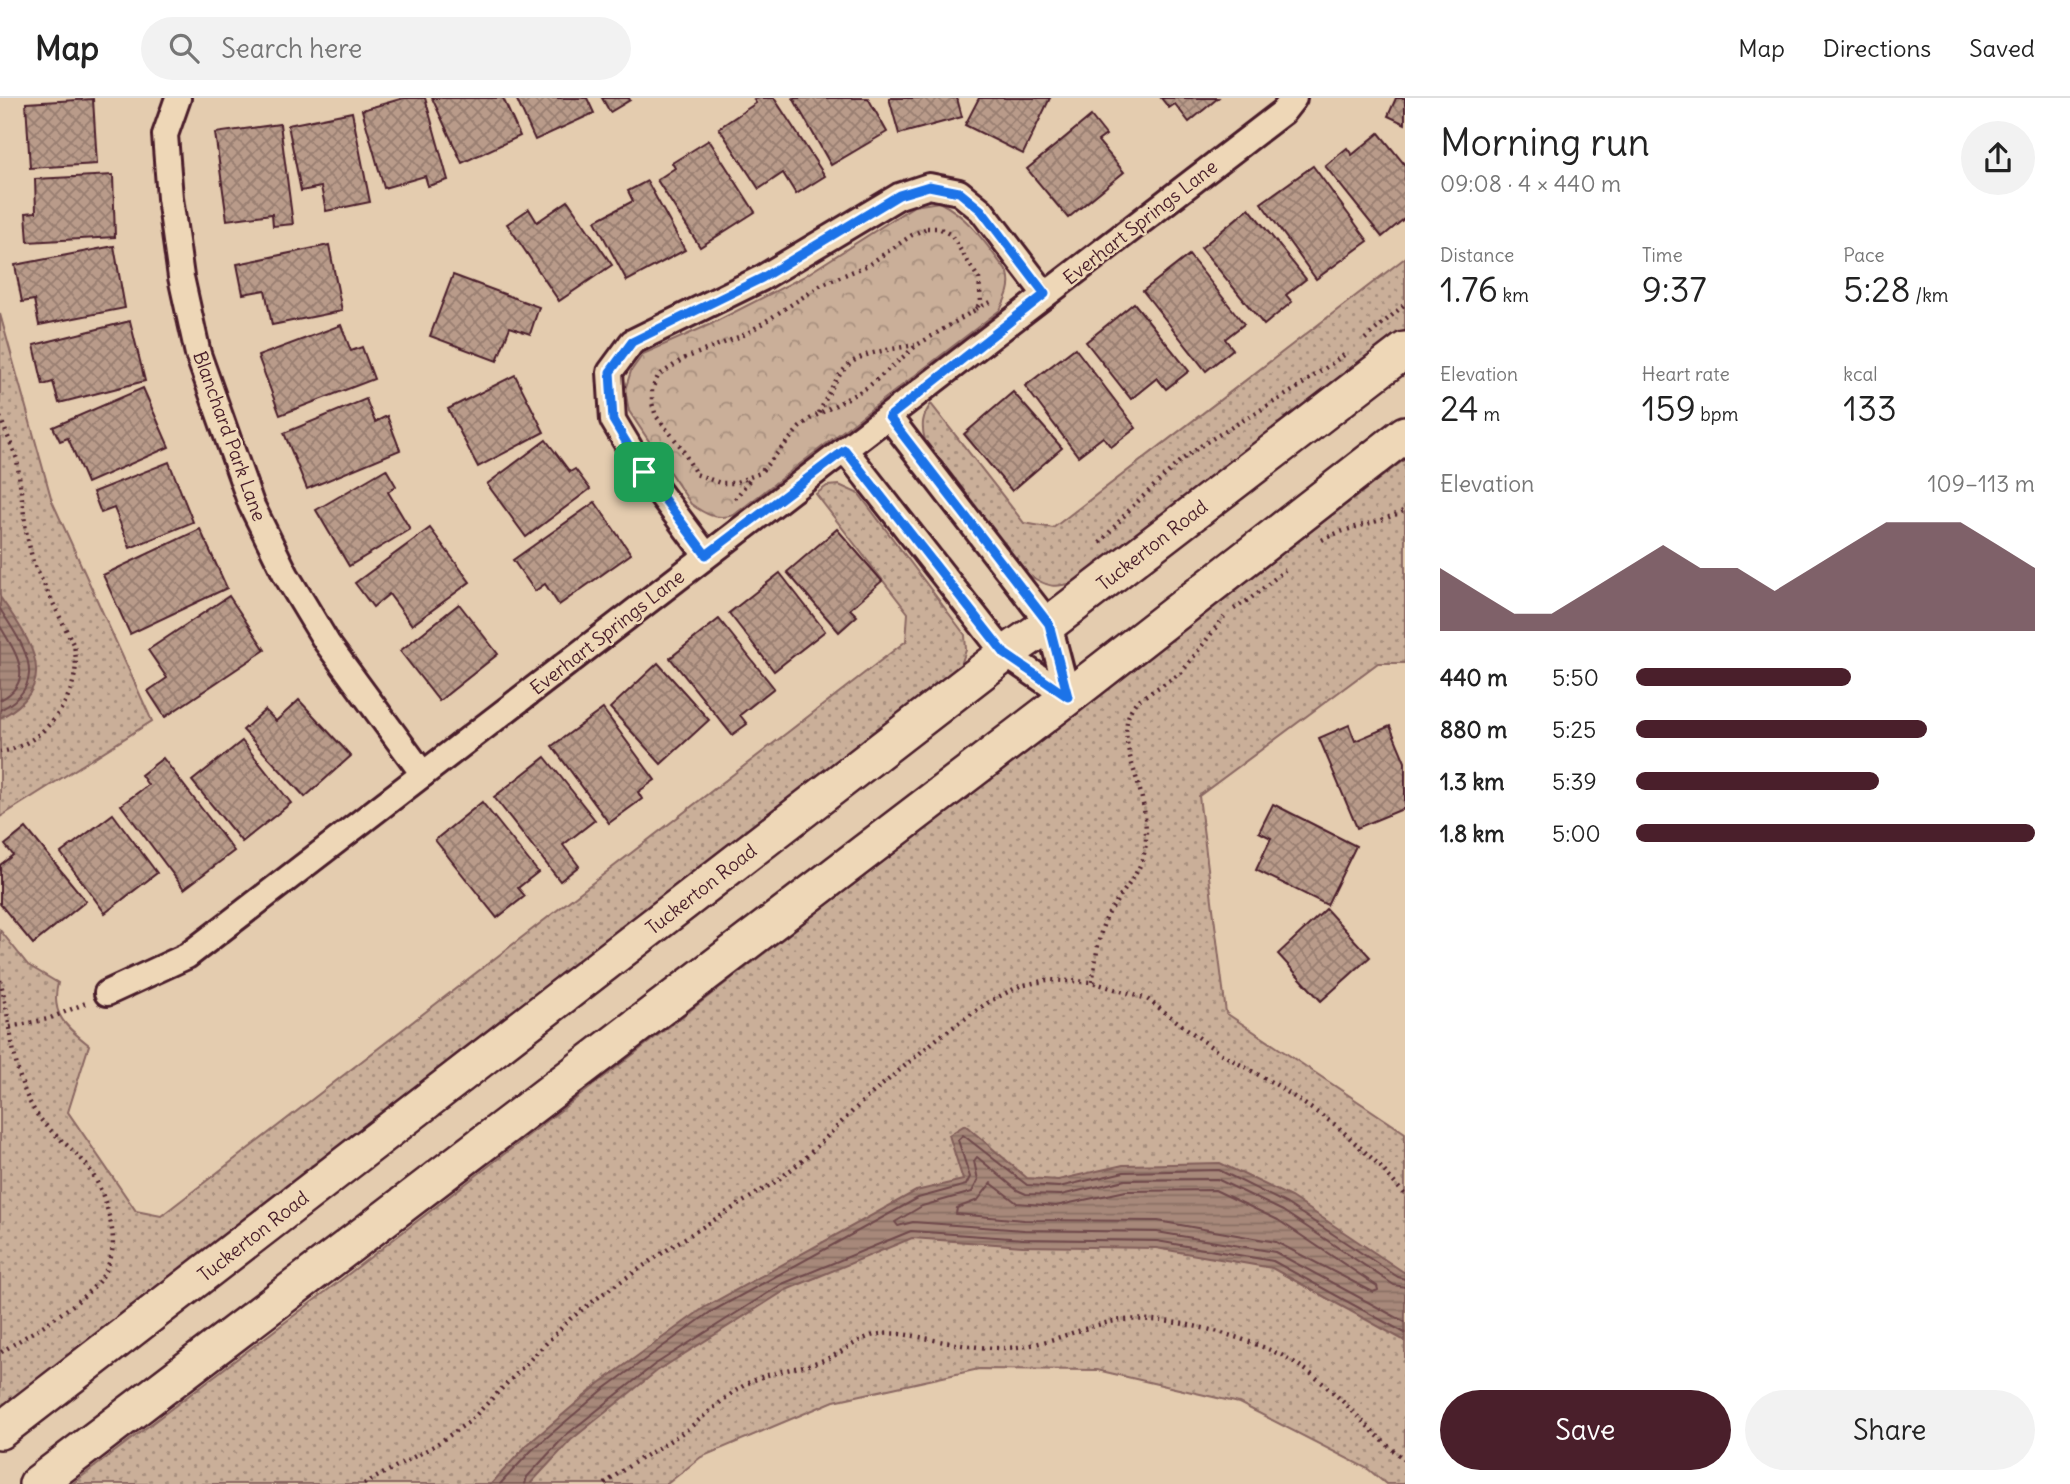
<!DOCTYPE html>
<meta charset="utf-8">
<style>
body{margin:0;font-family:Delius,sans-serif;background:#f2f2f2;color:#222;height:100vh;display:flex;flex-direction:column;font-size:26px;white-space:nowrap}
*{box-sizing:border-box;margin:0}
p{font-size:23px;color:#767676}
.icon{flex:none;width:38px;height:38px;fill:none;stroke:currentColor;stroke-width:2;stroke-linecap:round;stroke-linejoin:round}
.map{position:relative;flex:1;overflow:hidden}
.drawer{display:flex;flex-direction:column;background:#fff;width:665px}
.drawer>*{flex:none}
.pin{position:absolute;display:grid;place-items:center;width:60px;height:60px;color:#fff;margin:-30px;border-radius:14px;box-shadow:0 4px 10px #0006}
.round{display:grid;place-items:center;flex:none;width:74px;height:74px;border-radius:37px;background:#f2f2f2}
.overview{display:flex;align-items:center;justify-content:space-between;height:119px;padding:0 35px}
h1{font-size:38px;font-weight:600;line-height:52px}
.figures{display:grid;grid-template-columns:repeat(3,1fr);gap:10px;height:119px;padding:7px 35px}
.figures div{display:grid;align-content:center}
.figures b{font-size:35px;font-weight:600}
.figures small{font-size:19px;font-weight:400}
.figures p{font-size:19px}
.chart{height:196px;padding:14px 35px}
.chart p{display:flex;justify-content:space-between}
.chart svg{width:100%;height:126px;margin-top:7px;fill:#4a1f2b;opacity:.7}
.button{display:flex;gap:14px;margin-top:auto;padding:14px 35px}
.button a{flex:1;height:80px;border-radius:42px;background:#4a1f2b;color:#fff;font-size:28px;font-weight:600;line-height:80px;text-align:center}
.button a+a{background:#f2f2f2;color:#222}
ul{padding:0 35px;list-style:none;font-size:23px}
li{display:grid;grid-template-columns:112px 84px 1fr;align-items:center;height:52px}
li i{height:18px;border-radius:9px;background:#4a1f2b}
header{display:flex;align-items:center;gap:42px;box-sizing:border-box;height:98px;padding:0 35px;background:#fff;border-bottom:2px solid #e0e0e0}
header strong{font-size:33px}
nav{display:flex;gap:38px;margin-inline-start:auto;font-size:24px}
.search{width:490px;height:63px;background:#f2f2f2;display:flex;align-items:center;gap:18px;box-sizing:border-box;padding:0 24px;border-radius:38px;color:#767676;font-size:26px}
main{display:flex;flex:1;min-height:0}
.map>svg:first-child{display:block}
.grass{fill:url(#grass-dots);stroke:#8a6762;stroke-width:2}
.park{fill:url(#park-crowns);stroke:#8a6762;stroke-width:2}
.water{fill:url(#water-rules);stroke:#825e5a;stroke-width:2}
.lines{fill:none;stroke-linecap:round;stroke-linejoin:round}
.shore{stroke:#6f494b;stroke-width:2}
.building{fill:url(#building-cross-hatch);stroke:#4a1f2b;stroke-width:2}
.street-casing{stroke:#4a1f2b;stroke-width:30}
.secondary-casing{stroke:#4a1f2b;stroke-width:40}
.path{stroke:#4a1f2b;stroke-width:4.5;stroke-dasharray:2 5;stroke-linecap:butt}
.street{stroke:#eed7b7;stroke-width:24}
.secondary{stroke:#eed7b7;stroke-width:35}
.route-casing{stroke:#fff;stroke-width:14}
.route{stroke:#1a73e8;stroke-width:9}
.labels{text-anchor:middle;stroke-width:5;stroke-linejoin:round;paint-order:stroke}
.street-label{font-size:19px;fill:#4a1f2b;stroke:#eed7b7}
</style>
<header>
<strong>Map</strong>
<div class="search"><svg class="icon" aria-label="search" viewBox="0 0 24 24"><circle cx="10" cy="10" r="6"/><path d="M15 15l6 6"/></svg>Search here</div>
<nav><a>Map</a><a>Directions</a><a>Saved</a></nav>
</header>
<main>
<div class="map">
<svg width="1405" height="1386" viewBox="0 0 1405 1386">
<defs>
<pattern id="grass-dots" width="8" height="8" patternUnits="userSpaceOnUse" patternTransform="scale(1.75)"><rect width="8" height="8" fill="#caaf99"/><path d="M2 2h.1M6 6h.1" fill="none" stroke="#a68e7d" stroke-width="1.8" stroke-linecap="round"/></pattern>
<pattern id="park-crowns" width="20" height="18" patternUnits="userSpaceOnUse" patternTransform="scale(1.75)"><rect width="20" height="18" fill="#caaf99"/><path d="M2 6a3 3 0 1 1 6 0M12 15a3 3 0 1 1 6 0" fill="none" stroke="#a68e7d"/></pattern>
<pattern id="water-rules" width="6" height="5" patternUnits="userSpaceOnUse" patternTransform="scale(1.75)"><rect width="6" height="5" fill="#a7887a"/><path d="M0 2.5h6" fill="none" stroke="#8a6f64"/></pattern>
<pattern id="building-cross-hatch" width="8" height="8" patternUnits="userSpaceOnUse" patternTransform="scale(1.75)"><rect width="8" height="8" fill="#b99b8a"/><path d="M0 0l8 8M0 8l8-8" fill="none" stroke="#987e71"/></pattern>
</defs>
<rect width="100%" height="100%" fill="#e4ccaf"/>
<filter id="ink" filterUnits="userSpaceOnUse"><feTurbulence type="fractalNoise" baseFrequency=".0143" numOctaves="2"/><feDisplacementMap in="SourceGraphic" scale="14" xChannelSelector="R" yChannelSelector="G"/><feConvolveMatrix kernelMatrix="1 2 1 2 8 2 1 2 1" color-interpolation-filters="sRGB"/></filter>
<g filter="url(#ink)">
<!-- grass -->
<g class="grass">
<path d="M1405,160V232L1077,484C1054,490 1049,490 1029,477L925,342C921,328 922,318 931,306L1024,425L1053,430Z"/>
<path d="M0,216L52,403L152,623L0,719Z"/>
<path d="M1405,361V565H1378L1199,698L1226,915L1405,1035V1386H1386L1368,1371L1239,1305L1097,1272L979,1271L834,1303L701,1359L667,1386H72L333,1188Z"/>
<path d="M839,387L859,396L965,537L966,552L958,576L0,1314V832L28,867L58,885C50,916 66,929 89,947L68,1014L136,1113L161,1118L906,543L908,515L816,396L827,388Z"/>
</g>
<!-- park -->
<path class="park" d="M939,104C971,120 987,148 1008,175C1012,189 1006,200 1000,212L734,417C716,422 706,417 691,406L629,313L625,292L631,273L643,256L711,226L803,179L914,108Z"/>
<!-- water -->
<g class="water">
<path d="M0,499C31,543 63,587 0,620Z"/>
<path d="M965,1027L1027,1080L1058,1082L1123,1067L1220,1065L1291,1099L1405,1175V1243L1272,1170L1156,1150L1023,1148L912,1140L786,1192L657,1273L571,1342L530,1386H491L527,1347L600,1285L705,1209L916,1093L963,1082L949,1037Z"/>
</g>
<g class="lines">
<!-- shore -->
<g class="shore">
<path d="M0,511C23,547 52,585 0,612"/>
<path d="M0,528C15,554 37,583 0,602"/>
<path d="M991,1085L1017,1105L1056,1108L1126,1093L1215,1092L1278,1122L1377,1188L1378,1192L1373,1194L1276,1144L1158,1123L1024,1122L956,1116L957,1110L978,1102Z"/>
<path d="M1405,1189L1394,1187L1283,1113L1217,1081L1125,1082L1061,1097L1026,1096L1017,1092L977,1059L974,1063L978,1082L972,1094L922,1108L895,1124L898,1128L913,1124L1024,1132L1157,1134L1275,1154L1405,1224"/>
<path d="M500,1386L532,1352L604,1291L709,1215L918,1100L966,1087L970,1079L958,1042L963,1037L1027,1087L1059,1089L1124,1074L1219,1072L1287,1106L1398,1179L1405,1181"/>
<path d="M525,1386L527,1379L566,1337L654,1267L782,1186L911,1133L1024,1141L1157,1143L1273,1163L1405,1235"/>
</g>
</g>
<!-- building -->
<g class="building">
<path d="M404,0H425L448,82L428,88L425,78L384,90L362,12Z"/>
<path d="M432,0H503L520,38L462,65Z"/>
<path d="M516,0H587L594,15L535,42Z"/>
<path d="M602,0H629L630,2L610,14Z"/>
<path d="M758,0H774L825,78L796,96L783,75L759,91L719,30L756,5L754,2Z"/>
<path d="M793,0H868L887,34L831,67Z"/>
<path d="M889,0H957L962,19L899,36Z"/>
<path d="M979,0H1050L1023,56L965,27Z"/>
<path d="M1161,0H1218L1189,24L1175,6L1169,10Z"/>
<path d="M1396,0H1405V26L1388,18Z"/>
<path d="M93,1L97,66L30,70L26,5Z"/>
<path d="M352,14L370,104L326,113L321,89L301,93L288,27Z"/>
<path d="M1091,18L1106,37L1098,43L1124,74L1068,120L1027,71Z"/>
<path d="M280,26L293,126L273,128L272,116L227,122L215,35Z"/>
<path d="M1379,35L1405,67V120L1382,139L1325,68L1347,50L1352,57Z"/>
<path d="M709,42L755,114L700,149L657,82L675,70L672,65Z"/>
<path d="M1313,68L1368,143L1316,181L1261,105Z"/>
<path d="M113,77L115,139L28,144L26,115L36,114L35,81Z"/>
<path d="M647,83L685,152L627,183L595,123L633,103L628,93Z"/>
<path d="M568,103L612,167L559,203L507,126L529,111L537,124Z"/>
<path d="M1249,110L1306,181L1286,197L1292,204L1264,227L1201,150Z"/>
<path d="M329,147L342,213L272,227L265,192L243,196L237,166Z"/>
<path d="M114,148L125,210L39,227L34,202L22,204L15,167Z"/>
<path d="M1189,157L1244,226L1225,241L1233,251L1206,273L1143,193Z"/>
<path d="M453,177L539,209L530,236L510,229L497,263L430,238Z"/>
<path d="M1134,205L1189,273L1166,291L1157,280L1131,301L1086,244Z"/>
<path d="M130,223L145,283L59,305L53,284L43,287L34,247Z"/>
<path d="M341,227L351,253L362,249L374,281L280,317L258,258Z"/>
<path d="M1075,250L1136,330L1111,349L1103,339L1078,358L1025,288Z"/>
<path d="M515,277L544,334L478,369L448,311Z"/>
<path d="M143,290L169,349L87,385L68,340L60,343L53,329Z"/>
<path d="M1013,294L1062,350L1012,393L964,336Z"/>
<path d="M366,301L375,324L387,318L400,352L307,391L284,335Z"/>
<path d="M546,342L570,374L575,371L590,391L526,439L487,386Z"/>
<path d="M169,364L193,424L130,450L114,410L101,415L93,394Z"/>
<path d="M386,371L396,388L388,394L410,431L349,468L316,412Z"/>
<path d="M595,404L631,456L559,507L545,486L535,493L513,462Z"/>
<path d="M430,430L470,484L412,527L389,496L373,509L355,485Z"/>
<path d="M200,431L227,490L130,536L103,477Z"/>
<path d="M837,431L882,483L850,511L857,518L839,534L787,474Z"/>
<path d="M780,475L825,533L774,573L729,515Z"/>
<path d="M229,498L265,552L165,619L148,593L167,580L148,552Z"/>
<path d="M459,506L498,556L439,603L400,553Z"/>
<path d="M719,521L774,590L740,617L747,626L732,637L670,560Z"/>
<path d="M658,565L709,622L661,666L610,610Z"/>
<path d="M299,602L351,658L305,699L243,632L265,612L276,623Z"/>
<path d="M603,611L655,682L638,694L642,701L609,725L552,648Z"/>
<path d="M1349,627L1355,643L1390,628L1405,664V710L1357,730L1319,640Z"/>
<path d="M242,643L291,705L242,744L192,683Z"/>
<path d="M545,659L595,722L563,747L579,768L560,783L494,699Z"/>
<path d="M163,660L234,753L184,791L121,707L148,687L141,677Z"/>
<path d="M482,704L538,774L518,790L525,798L497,820L435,742Z"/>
<path d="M1273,706L1356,748L1327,807L1256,772L1271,740L1259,734Z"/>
<path d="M113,716L157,775L105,815L61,755Z"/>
<path d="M26,730L86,803L33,846L0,806V767L13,757L5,747Z"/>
<path d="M1326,811L1370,859L1321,903L1278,856Z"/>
</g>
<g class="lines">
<defs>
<g id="street">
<path d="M178,0L165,37L170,100L181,179L198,256L251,406L286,477L327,545L423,676"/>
<path d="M889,319L1049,526L1068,599"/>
<path d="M845,352L1005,556L1068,599"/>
<path d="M706,457L644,374L613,322L610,274L632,244L762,180L899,98L929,88L959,94L981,112L1045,196"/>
<path d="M107,895L187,858L1283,14L1294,0"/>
</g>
<g id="secondary">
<path d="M0,1333L1005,556L1049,526L1405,252"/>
<path d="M37,1386L1068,599L1405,336"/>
</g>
</defs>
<!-- street casing -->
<use href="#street" class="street-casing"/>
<!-- secondary casing -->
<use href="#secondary" class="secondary-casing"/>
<!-- path -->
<g class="path">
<path d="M927,130H939L951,137L979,181L981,204L975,212L917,247L868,289L810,321L800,329L760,375L734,385H720L696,376L681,349L656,318L652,305V291L658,278L683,261L746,236L823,186L868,167L912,137Z"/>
<path d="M976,211L993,203"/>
<path d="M1365,241L1405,206"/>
<path d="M819,315C847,256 852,258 915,247"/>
<path d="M0,319L17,361L26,433L33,464L74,548C85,593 45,648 0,654"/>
<path d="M735,401L751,380"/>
<path d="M1322,442C1348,428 1379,426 1405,412"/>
<path d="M1100,445L1131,410L1180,363L1205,345L1294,292L1344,257"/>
<path d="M1234,511L1250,501L1285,472"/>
<path d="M0,882C12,925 11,977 36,1015C50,1036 73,1049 88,1069C98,1083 105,1101 109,1118C114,1136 115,1152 107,1170C95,1200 28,1236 0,1255"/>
<path d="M1092,884C1096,865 1097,843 1104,825C1118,793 1146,777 1146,739C1146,727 1145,714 1142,701C1136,671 1113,630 1137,603L1181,575L1224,519"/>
<path d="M10,929L48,921L86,905"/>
<path d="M364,1386L434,1348L470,1323L570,1221L604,1195L677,1145L775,1084L802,1063L862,1004L939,939L990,903L1020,888L1047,882L1092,884L1147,901L1218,954L1275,986L1337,1028L1377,1065L1405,1097"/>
<path d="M605,1386C631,1364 661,1350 689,1330C710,1314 727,1296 752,1283C778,1271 808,1270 833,1258C849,1250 862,1238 881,1236C901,1234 919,1239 939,1243C964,1248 993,1252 1018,1249C1052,1245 1082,1229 1115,1223C1162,1216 1228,1234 1270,1252C1326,1275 1359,1326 1405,1362"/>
</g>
<!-- street -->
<use href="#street" class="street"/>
<!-- secondary -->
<use href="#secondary" class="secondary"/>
</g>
</g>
<g class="lines" filter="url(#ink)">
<defs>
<path id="route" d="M929,88L959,94L981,112L1045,196L889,319L1049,526L1068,599L1005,556L845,352L706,457L644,374L613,322L610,274L632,244L762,180L899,97Z"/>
</defs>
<!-- route casing -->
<use href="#route" class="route-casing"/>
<!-- route -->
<use href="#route" class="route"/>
</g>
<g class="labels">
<!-- street labels -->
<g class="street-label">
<text transform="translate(1140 124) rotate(-38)" y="7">Everhart Springs Lane</text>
<text transform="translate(230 338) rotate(70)" y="7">Blanchard Park Lane</text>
<text transform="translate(1152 447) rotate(-38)" y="7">Tuckerton Road</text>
<text transform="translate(607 534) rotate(-38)" y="7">Everhart Springs Lane</text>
<text transform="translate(701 791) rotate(-38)" y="7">Tuckerton Road</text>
<text transform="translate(253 1138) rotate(-38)" y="7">Tuckerton Road</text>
</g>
</g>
</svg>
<div class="pin" style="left:644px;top:374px;background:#1e9e55"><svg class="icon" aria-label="arrive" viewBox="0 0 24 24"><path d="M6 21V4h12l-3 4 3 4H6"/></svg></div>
</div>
<section class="drawer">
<div class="overview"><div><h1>Morning run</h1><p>09:08 · 4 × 440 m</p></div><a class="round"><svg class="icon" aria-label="share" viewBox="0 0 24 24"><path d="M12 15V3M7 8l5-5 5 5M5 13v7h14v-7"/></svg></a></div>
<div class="figures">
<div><p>Distance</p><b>1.76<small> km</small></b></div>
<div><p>Time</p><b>9:37</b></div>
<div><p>Pace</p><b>5:28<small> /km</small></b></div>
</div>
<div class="figures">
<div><p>Elevation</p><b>24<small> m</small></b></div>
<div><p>Heart rate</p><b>159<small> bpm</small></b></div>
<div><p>kcal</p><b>133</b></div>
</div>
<div class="chart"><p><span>Elevation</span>109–113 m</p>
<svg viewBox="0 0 160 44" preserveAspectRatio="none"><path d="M0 44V22L10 30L20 38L30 38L40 30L50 22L60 14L70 22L80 22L90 30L100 22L110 14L120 6L130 6L140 6L150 14L160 22V44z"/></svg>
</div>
<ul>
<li><b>440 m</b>5:50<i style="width:54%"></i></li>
<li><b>880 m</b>5:25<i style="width:73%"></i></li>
<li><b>1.3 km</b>5:39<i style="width:61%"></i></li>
<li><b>1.8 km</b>5:00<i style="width:100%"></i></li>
</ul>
<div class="button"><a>Save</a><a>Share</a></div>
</section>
</main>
